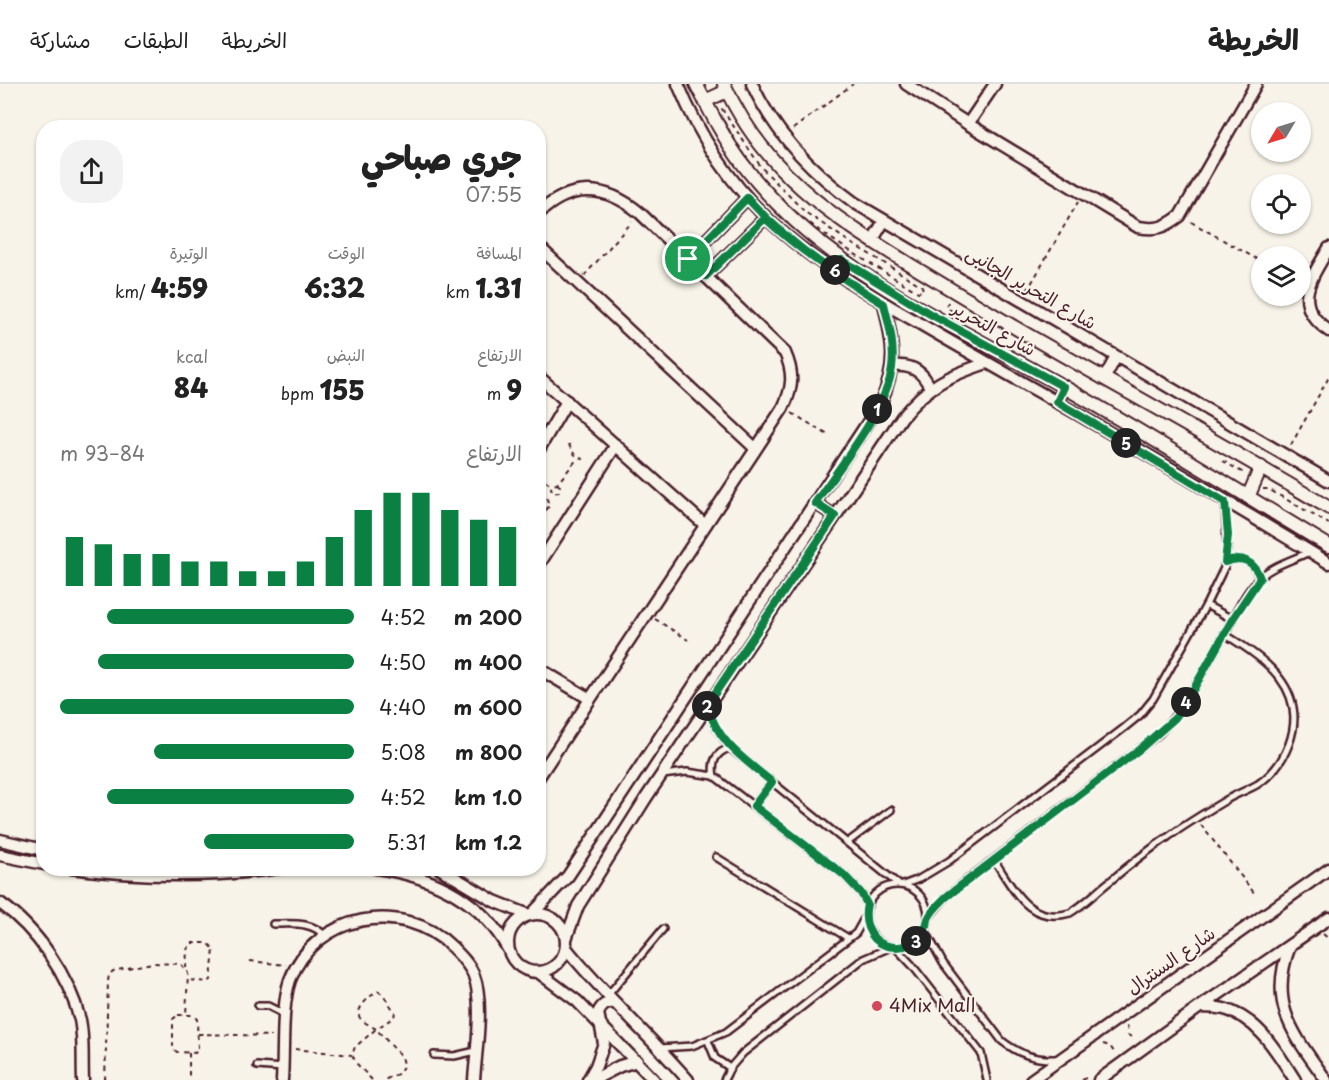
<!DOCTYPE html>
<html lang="ar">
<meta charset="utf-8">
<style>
body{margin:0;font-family:"Playpen Sans","Playpen Sans Arabic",sans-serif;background:#f2f2f2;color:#222;direction:rtl;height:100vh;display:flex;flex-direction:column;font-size:22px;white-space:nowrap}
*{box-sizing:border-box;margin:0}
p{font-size:20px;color:#767676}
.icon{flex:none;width:33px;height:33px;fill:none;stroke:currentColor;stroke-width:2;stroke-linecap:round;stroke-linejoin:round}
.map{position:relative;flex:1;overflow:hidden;direction:ltr}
.details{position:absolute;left:36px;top:36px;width:510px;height:756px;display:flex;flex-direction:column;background:#fff;border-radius:24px;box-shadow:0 2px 4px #0004;direction:rtl}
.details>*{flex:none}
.needle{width:39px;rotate:232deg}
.fabs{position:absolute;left:1251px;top:18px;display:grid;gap:12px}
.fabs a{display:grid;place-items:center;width:60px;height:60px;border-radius:50%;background:#fff;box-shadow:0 2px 4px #0004;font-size:30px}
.pin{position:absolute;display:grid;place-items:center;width:51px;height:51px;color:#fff;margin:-26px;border:3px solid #fff;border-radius:50%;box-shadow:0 2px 6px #0007}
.km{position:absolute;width:30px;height:30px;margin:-15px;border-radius:50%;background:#222;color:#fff;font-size:16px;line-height:30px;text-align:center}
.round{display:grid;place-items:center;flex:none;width:63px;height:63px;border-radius:24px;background:#f2f2f2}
.overview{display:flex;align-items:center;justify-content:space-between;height:102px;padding:0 24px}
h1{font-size:33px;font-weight:800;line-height:45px}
.metrics{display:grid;grid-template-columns:repeat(3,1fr);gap:9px;height:102px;padding:6px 24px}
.metrics div{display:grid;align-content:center}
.metrics b{font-size:26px;font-weight:800}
.metrics small{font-size:16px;font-weight:400}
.metrics p{font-size:16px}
.chart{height:168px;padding:12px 24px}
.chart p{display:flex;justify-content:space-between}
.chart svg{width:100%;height:108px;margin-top:6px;stroke:#0b8043;stroke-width:6}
ul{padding:0 24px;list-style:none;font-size:20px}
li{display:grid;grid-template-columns:96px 72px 1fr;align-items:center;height:45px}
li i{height:15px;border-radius:8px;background:#0b8043}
header{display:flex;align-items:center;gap:36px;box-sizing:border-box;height:84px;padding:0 30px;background:#fff;border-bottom:2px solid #e0e0e0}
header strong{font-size:28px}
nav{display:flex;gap:33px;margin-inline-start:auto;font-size:21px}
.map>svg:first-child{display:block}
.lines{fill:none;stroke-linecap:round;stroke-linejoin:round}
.service-casing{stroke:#4a1f2b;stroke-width:10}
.minor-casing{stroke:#4a1f2b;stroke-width:15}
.tertiary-casing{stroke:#4a1f2b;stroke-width:16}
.path{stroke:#4a1f2b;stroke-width:2;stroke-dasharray:4.5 4.5;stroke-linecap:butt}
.service{stroke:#f7f3e8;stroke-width:5}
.minor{stroke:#f7f3e8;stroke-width:10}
.tertiary{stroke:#f7f3e8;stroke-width:12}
.route-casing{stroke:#fff;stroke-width:12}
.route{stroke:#0b8043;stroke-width:8}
.poi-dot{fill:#d1495b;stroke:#f7f3e8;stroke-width:2}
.labels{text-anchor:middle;stroke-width:4.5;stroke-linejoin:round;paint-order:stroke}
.street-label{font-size:18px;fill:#4a1f2b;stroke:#f7f3e8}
.poi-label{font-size:18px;fill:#4a1f2b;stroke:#f7f3e8;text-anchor:start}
</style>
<header>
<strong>الخريطة</strong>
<nav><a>الخريطة</a><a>الطبقات</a><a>مشاركة</a></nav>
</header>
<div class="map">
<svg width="1329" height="996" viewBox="0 0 1329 996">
<rect width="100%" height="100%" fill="#f7f3e8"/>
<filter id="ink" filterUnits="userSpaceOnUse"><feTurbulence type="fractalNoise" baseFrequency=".0167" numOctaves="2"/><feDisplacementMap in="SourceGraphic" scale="12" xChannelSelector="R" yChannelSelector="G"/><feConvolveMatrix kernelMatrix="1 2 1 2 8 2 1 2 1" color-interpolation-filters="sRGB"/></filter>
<g filter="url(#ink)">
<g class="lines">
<defs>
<g id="service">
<path d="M1225,478C1241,471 1254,477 1259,494"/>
<path d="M1206,521L1232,535"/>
<path d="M708,624L716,644L730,664L898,800"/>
<path d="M662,691L687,688L714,692L844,791L861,809L867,820"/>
<path d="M714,692C711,678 716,668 730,664"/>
<path d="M754,722L772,698"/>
<path d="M848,758L891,726"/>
<path d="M716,773L848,854"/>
<path d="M994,776C1014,805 1028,841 1070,829C1085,820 1096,808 1109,798C1128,782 1147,767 1168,753C1186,740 1206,728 1226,716C1236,710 1248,706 1258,700C1273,690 1283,676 1289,660C1309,606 1265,574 1224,550"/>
<circle cx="897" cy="832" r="31"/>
<path d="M903,801L919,795L949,777L1124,644L1140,631L1153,615L1206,521L1224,484L1227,465L1225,418"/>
<path d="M928,834L946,813L968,795L1159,650C1189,619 1206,582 1227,545C1236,528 1246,507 1259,494C1273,481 1293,476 1309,468"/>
<path d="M273,840C292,840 312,837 325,852"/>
<path d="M925,846L943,879L1002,957C1019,970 1035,976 1056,975"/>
<path d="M895,863L912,881L981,969L987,996"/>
<path d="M608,911L663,845"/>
<path d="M258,922H268L284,930"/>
<path d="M708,957L715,974L730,984"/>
<path d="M660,964L692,962L726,948L856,849L865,833"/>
<path d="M434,971L454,972L476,967"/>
<path d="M257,982L283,984"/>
<path d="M724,996L730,984L743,969L863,875L891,863"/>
</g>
<g id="minor">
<path d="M678,0C728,123 806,175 917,238C963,265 1009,291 1055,317C1147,370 1238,424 1329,479"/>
<path d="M752,0C774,48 812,88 855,119L1329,397"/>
<path d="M906,0L968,40L1138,143C1157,146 1164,144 1180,132L1256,0"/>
<path d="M968,40L995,0"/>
<path d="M538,130C571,98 606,101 640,129L785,269C794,289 793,304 783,324L538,694"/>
<path d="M872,157L884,137"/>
<path d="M538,162L755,364"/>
<path d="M1329,164C1310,196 1291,221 1329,247"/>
<path d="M688,175L747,114"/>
<path d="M706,192L765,134"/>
<path d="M893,282C911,280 923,287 930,304"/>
<path d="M538,292L705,441"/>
<path d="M1104,295L1116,273"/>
<path d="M538,367L567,317"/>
<path d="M815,419L835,432"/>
<path d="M538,482L616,361"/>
<path d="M538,584L590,615"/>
<path d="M0,756L44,766"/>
<path d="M0,771L44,780"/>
<path d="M71,784C141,793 209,794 279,784"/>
<path d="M376,784C432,792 481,815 508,865"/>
<path d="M439,784L494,817L529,831"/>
<path d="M0,819C37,845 69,892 80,936C84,955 82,977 83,996"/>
<path d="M532,830L568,792L880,320C898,281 893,260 884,220"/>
<circle cx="537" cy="859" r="29"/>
<path d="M566,855L578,822L646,714L902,333C928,301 948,292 987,279"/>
<path d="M1290,862C1267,921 1294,950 1326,996"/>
<path d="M566,864C604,911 649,951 688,996"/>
<path d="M538,888L577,917L654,996"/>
<path d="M1200,923C1207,923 1216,923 1224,925C1258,934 1277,968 1295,996"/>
<path d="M282,996C284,968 281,922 290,896C315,830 403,814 452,863C460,871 470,881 474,892C484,918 476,967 474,996"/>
<path d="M588,996L596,982L604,959L598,929C602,921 606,918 615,919"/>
<path d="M593,996L620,982L637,977"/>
<path d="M1031,996L1329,785"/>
<path d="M1099,996L1200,923L1329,834"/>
</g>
<g id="tertiary">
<path d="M696,0C710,27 724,55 742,79C823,187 950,238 1064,303C1154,354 1241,409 1329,462"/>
<path d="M724,0C763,87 831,132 909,180C948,204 987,227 1026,250C1127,308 1229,364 1329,424"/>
<path d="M705,17L727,7"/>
<path d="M834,188L841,176"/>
<path d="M1057,318L1064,303"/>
<path d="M1248,413L1261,383"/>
</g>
</defs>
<!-- service casing -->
<use href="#service" class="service-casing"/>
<!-- minor casing -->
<use href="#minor" class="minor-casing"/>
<!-- tertiary casing -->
<use href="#tertiary" class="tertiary-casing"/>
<!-- path -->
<g class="path">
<path d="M722,25L761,83L805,128L851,159L922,202L923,207L918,208C862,174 804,144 762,94C745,74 732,51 719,29Z"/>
<path d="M793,45L853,0"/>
<path d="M1191,138L1262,178"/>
<path d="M584,192L632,138"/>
<path d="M1027,207L1078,118"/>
<path d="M948,218L946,223L953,228"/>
<path d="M792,329L828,351"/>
<path d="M569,360C572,370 578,375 588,376"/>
<path d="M1291,361L1329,293"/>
<path d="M1223,377L1242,388L1243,393"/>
<path d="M538,392L552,401"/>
<path d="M557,400L560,402L559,408L553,409L551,404L552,401L557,400L578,374"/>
<path d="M1263,405H1268L1329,440"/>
<path d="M538,415L544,413L547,415L549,422L538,438"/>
<path d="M655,535L688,556"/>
<path d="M1201,741L1255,810"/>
<path d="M1323,850L1329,855"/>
<path d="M250,877L286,881"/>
<path d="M186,884L187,866L191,859H208L214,865L211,896L208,898L189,896"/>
<path d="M378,907L382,910L395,928L394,933L376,945C371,942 363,938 360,934C354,925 371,911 378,907Z"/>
<path d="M178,931H192L197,935L198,966L195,969L177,968L173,965V935Z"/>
<path d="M1127,942L1128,951L1135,955"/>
<path d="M198,950L272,952"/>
<path d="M1103,960L1110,962L1114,968L1113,971"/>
<path d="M295,965L352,971"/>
<path d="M189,969V996"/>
<path d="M105,996L108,897L109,891L113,887L152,879L181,880L188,889L186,931"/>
<path d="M372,996L357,980L352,971L355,963L376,945L402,973L404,980L400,989L384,996"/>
<path d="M1082,996L1089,992"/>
</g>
<!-- service -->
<use href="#service" class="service"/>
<!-- minor -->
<use href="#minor" class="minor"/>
<!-- tertiary -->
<use href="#tertiary" class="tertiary"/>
</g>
</g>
<g class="lines" filter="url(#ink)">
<defs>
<path id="route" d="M688,175L706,192L765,134C801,168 842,194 884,220C889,240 895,262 892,284C887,324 839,384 815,419L835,432L707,621C718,659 743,674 772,698L754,722L844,791L861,809L867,820C864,833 866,845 875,855C888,867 910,865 921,852C926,846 926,841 928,835C931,827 940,819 946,813L1141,664L1175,634L1188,615L1232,536L1260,494C1254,477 1242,471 1225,478L1228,451L1225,418L1057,318L1064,303L930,230L842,176L834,189C801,166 773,142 747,114L688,175"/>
</defs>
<!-- route casing -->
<use href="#route" class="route-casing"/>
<!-- route -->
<use href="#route" class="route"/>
</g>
<!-- markers -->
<circle class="poi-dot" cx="877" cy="922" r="6"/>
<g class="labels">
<!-- street labels -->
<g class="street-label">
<text transform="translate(1031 204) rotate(30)" y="6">شارع التحرير الجانبى</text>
<text transform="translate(994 245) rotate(29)" y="6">شارع التحرير</text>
<text transform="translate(1171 877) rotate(-35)" y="6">شارع السنترال</text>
</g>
<!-- poi labels -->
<g class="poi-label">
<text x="889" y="928">4Mix Mall</text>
</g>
</g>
</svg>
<div class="fabs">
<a><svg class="needle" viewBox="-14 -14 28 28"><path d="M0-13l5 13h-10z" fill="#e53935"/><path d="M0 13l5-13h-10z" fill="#767676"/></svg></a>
<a><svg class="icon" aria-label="locate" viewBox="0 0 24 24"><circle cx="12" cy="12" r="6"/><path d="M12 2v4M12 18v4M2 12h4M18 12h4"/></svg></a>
<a><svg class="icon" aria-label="layers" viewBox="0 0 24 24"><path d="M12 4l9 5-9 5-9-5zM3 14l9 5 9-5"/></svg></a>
</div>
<div class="pin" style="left:688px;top:175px;background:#1e9e55"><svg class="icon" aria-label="arrive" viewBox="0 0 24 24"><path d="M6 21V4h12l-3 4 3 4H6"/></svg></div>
<b class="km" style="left:877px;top:325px">1</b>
<b class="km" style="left:707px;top:622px">2</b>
<b class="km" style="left:916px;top:857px">3</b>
<b class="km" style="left:1186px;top:618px">4</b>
<b class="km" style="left:1126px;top:359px">5</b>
<b class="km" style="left:835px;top:186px">6</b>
<section class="details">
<div class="overview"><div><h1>جري صباحي</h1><p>07:55</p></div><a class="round"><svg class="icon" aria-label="share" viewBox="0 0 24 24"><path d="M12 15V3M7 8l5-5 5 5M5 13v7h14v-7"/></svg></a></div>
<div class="metrics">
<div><p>المسافة</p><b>1.31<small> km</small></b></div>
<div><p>الوقت</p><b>6:32</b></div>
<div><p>الوتيرة</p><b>4:59<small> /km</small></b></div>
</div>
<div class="metrics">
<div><p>الارتفاع</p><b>9<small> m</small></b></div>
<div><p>النبض</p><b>155<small> bpm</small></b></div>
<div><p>kcal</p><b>84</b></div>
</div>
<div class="chart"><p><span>الارتفاع</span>84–93 m</p>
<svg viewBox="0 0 160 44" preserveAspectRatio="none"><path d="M5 44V24M15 44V27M25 44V31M35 44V31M45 44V34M55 44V34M65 44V38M75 44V38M85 44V34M95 44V24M105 44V13M115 44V6M125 44V6M135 44V13M145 44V17M155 44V20"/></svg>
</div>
<ul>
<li><b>200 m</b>4:52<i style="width:84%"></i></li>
<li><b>400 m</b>4:50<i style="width:87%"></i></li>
<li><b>600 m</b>4:40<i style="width:100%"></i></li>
<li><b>800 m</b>5:08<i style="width:68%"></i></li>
<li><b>1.0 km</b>4:52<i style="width:84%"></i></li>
<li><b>1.2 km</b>5:31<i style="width:51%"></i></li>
</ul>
</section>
</div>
